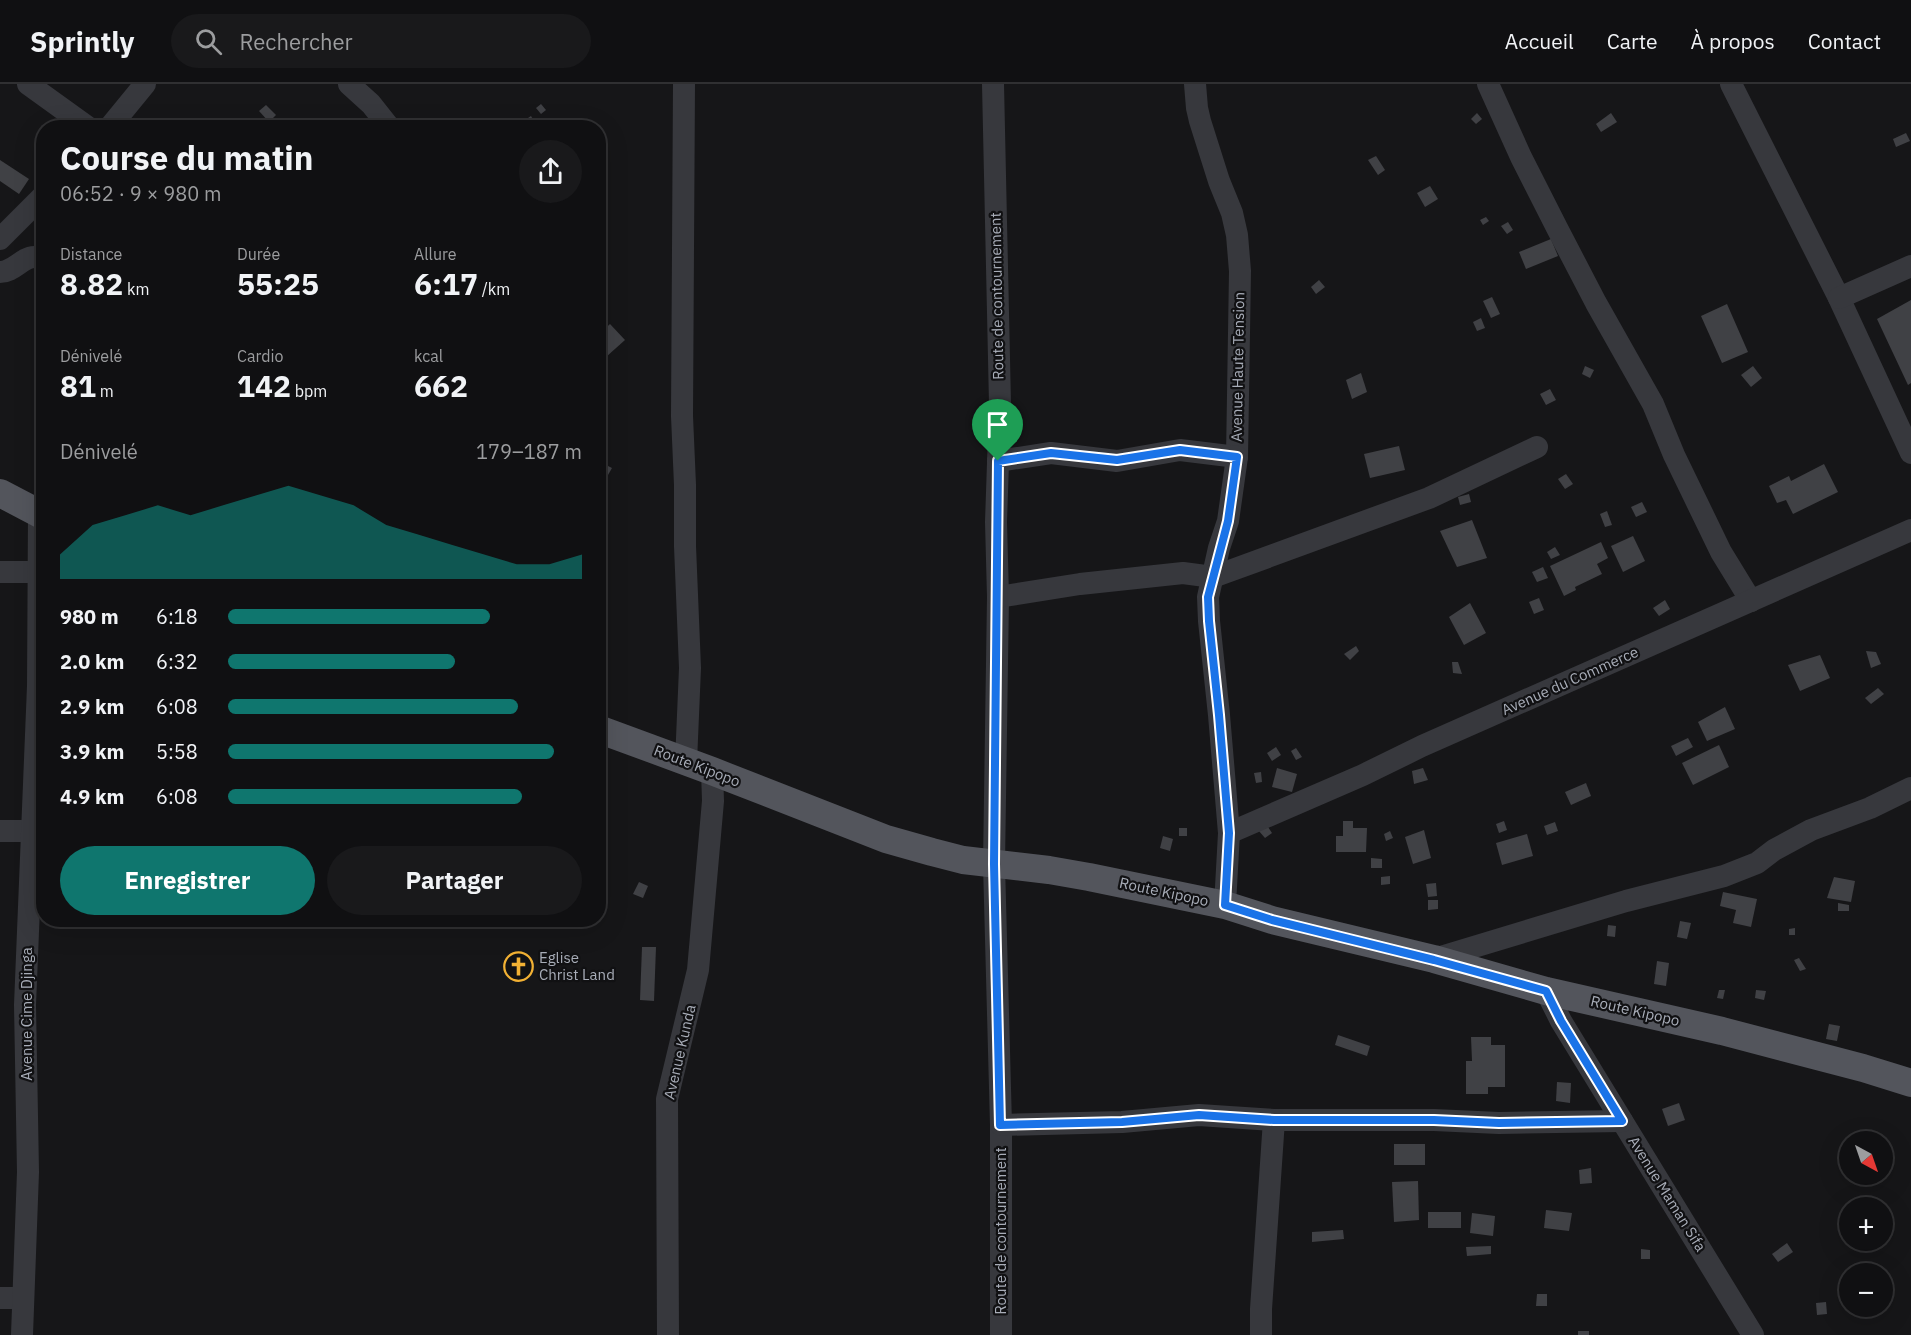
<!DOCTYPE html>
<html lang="fr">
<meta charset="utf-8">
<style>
body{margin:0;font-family:"IBM Plex Sans",sans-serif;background:#19191b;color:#f1f3f6;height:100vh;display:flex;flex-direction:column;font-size:22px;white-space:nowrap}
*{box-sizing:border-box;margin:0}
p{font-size:20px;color:#9c9d9f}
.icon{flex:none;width:33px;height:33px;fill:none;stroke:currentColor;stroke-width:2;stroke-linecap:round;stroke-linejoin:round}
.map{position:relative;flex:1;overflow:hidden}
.details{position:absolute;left:36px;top:36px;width:570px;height:807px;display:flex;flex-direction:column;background:#101012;border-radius:24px;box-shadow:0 6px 24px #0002,0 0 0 2px #303032}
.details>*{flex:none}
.needle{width:39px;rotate:140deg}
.buttons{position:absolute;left:1839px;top:1047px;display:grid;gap:12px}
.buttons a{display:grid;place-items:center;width:54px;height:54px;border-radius:50%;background:#101012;box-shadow:0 6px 24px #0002,0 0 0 2px #303032;font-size:30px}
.pin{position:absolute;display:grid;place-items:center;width:51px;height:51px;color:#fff;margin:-62px -26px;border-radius:50% 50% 50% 0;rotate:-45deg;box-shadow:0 0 6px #0007}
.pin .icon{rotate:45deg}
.round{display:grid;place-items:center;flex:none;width:63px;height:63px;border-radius:32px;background:#19191b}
.overview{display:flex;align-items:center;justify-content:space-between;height:102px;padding:0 24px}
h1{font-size:33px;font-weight:700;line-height:45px}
.stats{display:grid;grid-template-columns:repeat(3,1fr);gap:9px;height:102px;padding:6px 24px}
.stats div{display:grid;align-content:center}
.stats b{font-size:30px;font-weight:700}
.stats small{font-size:16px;font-weight:400}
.stats p{font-size:16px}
.chart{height:168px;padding:12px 24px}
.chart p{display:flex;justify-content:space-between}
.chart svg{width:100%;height:108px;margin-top:6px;fill:#0f766e;opacity:.7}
.button{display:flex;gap:12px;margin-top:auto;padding:12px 24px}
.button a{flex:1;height:69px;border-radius:36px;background:#0f766e;color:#fff;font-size:24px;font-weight:700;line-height:69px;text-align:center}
.button a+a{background:#19191b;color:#f1f3f6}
ul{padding:0 24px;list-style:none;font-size:20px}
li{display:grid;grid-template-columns:96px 72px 1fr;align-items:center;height:45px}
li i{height:15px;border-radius:8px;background:#0f766e}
header{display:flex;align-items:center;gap:36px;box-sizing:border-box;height:84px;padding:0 30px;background:#101012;border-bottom:2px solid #303032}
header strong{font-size:28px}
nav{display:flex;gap:33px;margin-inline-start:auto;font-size:21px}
.search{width:420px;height:54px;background:#19191b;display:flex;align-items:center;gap:15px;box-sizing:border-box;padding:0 21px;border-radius:33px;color:#9c9d9f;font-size:22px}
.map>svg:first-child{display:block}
.building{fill:#404145}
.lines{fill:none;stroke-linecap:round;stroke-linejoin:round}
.minor{stroke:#37383d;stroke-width:22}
.major{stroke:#53555c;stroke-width:28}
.route-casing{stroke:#fff;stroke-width:12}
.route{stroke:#1a73e8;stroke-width:8}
.labels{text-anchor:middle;stroke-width:4.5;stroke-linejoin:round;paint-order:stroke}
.street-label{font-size:15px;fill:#a8adb8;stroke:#111113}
.poi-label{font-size:15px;fill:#a8adb8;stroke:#111113;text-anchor:start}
</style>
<header>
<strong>Sprintly</strong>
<div class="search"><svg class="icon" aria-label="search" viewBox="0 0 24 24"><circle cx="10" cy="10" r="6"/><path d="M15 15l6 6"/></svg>Rechercher</div>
<nav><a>Accueil</a><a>Carte</a><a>À propos</a><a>Contact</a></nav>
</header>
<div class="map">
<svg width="1911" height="1251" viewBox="0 0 1911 1251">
<rect width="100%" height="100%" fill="#161618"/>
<!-- building -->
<g class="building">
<path d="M541,20L546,26L541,30L536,24Z"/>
<path d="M266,21L276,31L269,38L259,27Z"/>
<path d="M1477,29L1482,35L1476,40L1471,35Z"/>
<path d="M1611,29L1617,38L1601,48L1596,40Z"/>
<path d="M531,32L538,44H530L525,36Z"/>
<path d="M1906,49L1910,57L1896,63L1893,55Z"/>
<path d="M1376,72L1385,86L1378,91L1368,76Z"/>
<path d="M0,76L29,95L19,110L0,97Z"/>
<path d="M1430,102L1438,115L1425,123L1417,109Z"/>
<path d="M1486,133L1489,137L1483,141L1480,136Z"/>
<path d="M1508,138L1513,146L1507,150L1501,142Z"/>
<path d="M1551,155L1558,172L1526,185L1519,168Z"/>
<path d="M1319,196L1325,203L1316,210L1311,203Z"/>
<path d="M1492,213L1500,230L1491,234L1483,217Z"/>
<path d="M1911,216V299L1908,301L1877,235Z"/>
<path d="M1727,220L1748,268L1722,279L1701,232Z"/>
<path d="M1481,234L1485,244L1477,247L1473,238Z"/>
<path d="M610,240L625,256L606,273L598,265V251Z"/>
<path d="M1585,282L1594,286L1590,294L1582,290Z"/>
<path d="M1753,282L1762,294L1751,303L1741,291Z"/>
<path d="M1361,289L1367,308L1352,315L1346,296Z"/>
<path d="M1550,305L1556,316L1546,321L1540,310Z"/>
<path d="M1399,362L1405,386L1370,394L1364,370Z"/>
<path d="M598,377L612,384L608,391L598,387Z"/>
<path d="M1824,380L1838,408L1793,430L1786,416L1777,419L1769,402L1789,392L1791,397Z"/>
<path d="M1566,390L1573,400L1565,405L1558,395Z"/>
<path d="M1469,410L1471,418L1460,421L1458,413Z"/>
<path d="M1642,418L1647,428L1636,433L1631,423Z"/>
<path d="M1607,427L1612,441L1605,443L1600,430Z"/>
<path d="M1472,436L1487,474L1457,483L1440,447Z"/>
<path d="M1633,452L1645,477L1623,488L1611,462Z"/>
<path d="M1601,458L1608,474L1597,480L1602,490L1575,503L1576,506L1564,512L1550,482Z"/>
<path d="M1555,463L1560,471L1551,475L1547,468Z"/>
<path d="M1543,483L1548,494L1537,498L1532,488Z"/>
<path d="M1539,514L1544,526L1534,530L1529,518Z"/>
<path d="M1665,516L1670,525L1659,532L1653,524Z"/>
<path d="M1470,519L1486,549L1464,561L1449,533Z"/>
<path d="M1356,562L1359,567L1350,576L1344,570Z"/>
<path d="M1866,567L1876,568L1881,580L1871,584Z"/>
<path d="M1820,571L1830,594L1800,607L1788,581Z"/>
<path d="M1452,578H1458L1462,590L1453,589Z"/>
<path d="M1878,604L1884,610L1871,620L1865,614Z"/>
<path d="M1725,623L1735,645L1707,657L1698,638Z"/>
<path d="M1688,654L1693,663L1676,672L1671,662Z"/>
<path d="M1719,661L1729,683L1693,701L1682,679Z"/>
<path d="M1276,663L1281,671L1272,677L1267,669Z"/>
<path d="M1296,664L1302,673L1296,676L1291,667Z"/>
<path d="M1277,684L1297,690L1292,708L1272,703Z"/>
<path d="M1423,684L1428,696L1414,700L1412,687Z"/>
<path d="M1261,688L1262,698L1256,699L1254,689Z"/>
<path d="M1586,699L1591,712L1571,721L1565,708Z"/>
<path d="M1343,737H1353V744H1367L1366,768H1336V752H1343Z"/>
<path d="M1504,737L1507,746L1499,749L1496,740Z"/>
<path d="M1555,738L1558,747L1547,751L1544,742Z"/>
<path d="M1266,740L1272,749L1265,754L1258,746Z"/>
<rect x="1179" y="744" width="8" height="8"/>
<path d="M1424,746L1431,774L1413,780L1405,753Z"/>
<path d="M1390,747L1393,754L1386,757L1384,750Z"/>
<path d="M1527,750L1533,772L1502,781L1496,759Z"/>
<path d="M1163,752L1173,755L1170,767L1160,764Z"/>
<path d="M1371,774L1382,775V784H1371Z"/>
<path d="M1390,792V800L1381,801V793Z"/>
<path d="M1834,793L1855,797L1851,818L1827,814Z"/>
<path d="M639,798L648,802L643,814L633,810Z"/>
<path d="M1436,799L1437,812L1428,813L1426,800Z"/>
<path d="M1723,808L1757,815L1751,843L1733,839L1736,826L1720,822Z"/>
<path d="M1428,816H1438V825L1428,826Z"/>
<path d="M1838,819L1849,821V827H1838Z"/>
<path d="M1680,837L1691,839L1687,855L1677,853Z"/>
<path d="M1608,841L1616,842L1615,853L1607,852Z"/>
<path d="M1795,844V851H1789V845Z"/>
<path d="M642,863H656L654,917L640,916Z"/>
<path d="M1799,874L1806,885L1800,887L1794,876Z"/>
<path d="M1657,877L1669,879L1666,902L1654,900Z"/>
<path d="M1719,906H1725L1723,915L1717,914Z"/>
<path d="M1756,906L1766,907L1764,916L1755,914Z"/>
<path d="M1829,940L1840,942L1837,957L1826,955Z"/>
<path d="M1338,951L1370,962L1367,972L1335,961Z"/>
<path d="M1471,953H1491V961H1505V1003H1488V1010H1466V977H1472Z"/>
<path d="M1557,998L1571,999L1570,1019L1556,1017Z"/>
<path d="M1679,1019L1685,1036L1668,1042L1662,1025Z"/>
<rect x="1394" y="1060" width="31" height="21"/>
<path d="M1591,1084L1592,1099L1580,1100L1579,1086Z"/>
<path d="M1418,1097L1419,1136L1394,1138L1392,1098Z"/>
<path d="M1546,1126L1572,1129L1569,1147L1544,1144Z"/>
<rect x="1428" y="1128" width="33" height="16"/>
<path d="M1472,1129L1495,1132L1493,1152L1470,1149Z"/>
<path d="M1343,1146L1344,1155L1312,1158V1148Z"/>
<path d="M1787,1159L1793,1168L1778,1178L1772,1170Z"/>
<path d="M1491,1162V1170L1467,1172L1466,1163Z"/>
<path d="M1641,1165L1650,1166V1175H1641Z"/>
<path d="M1537,1210H1547V1222H1536Z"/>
<path d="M1826,1218L1827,1230L1817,1231L1816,1219Z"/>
<rect x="1578" y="1247" width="11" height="4"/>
</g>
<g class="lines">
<!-- minor -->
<g class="minor">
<path d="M28,0L89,44"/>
<path d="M349,0L371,20L390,44"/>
<path d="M684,0L682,332L685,401V462L690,584L686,678"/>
<path d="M993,0L1000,320L996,438L998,513L994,780L1001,1041V1251"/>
<path d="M1195,0L1197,24L1200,37L1219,97L1232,129L1237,151L1240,187L1237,373L1228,437L1219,464L1208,513L1209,537L1219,631L1229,749L1225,821"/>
<path d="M1488,0L1521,73L1557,144L1596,219L1653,320L1674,371L1721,468L1751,517"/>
<path d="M1731,0L1839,214L1911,369"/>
<path d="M109,44L145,0"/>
<path d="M0,155L44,111"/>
<path d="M0,188C17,188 26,165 44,176"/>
<path d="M1839,214L1911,182"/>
<path d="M998,377L1051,369L1117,377L1180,366L1237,373"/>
<path d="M0,488H38"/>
<path d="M998,513L1080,500L1183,489L1213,493L1429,414L1537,363"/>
<path d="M0,747H31"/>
<path d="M1229,749L1363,691L1422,662L1911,446"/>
<path d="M1434,875L1626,817L1724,792L1757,779L1774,766L1811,746L1870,724L1911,704"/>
<path d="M1546,907L1561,937L1753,1251"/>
<path d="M1001,1041L1122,1038L1199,1031L1274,1036H1434L1499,1039L1622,1037"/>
<path d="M0,1214H23"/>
<path d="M22,1251L28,1088L25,921L38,602L39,430"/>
<path d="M668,1251L667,1015L698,886L713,717L712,687"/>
<path d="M1261,1251V1225L1274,1036"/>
</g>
<!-- major -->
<g class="major">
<path d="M0,409L44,432"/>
<path d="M598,645L712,687L886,755L932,768L963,776L1049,786L1089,793L1225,821L1272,836L1434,875L1546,907L1722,947L1863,984L1911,999"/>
</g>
</g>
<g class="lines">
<defs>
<path id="route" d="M1180,366L1237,373L1228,437L1208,513L1209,537L1219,631L1229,749L1225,821L1272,836L1434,876L1546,907L1561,937L1622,1037L1499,1039L1434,1036H1274L1199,1031L1122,1038L1000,1041L994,780L998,377L1051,369L1117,376Z"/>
</defs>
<!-- route casing -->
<use href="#route" class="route-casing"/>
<!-- route -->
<use href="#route" class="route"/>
</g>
<!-- icons -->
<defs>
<symbol id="church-ring" viewBox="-11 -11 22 22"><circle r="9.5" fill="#111113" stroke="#f2b134" stroke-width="1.5"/><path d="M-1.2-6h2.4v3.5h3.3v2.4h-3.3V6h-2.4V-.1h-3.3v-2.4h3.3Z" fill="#f2b134"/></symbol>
</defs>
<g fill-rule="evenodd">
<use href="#church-ring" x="502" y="866" width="33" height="33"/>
</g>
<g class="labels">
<!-- street labels -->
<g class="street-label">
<text transform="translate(997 212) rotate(-91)" y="5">Route de contournement</text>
<text transform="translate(1238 283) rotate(-89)" y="5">Avenue Haute Tension</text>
<text transform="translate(1570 597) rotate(-24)" y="5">Avenue du Commerce</text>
<text transform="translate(697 682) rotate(21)" y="5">Route Kipopo</text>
<text transform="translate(1164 808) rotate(12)" y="5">Route Kipopo</text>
<text transform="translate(1635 927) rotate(13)" y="5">Route Kipopo</text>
<text transform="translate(27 930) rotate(-90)" y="5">Avenue Cime Djinga</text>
<text transform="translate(680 968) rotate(-77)" y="5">Avenue Kunda</text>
<text transform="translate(1667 1110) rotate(58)" y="5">Avenue Maman Sifa</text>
<text transform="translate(1001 1147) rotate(-90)" y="5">Route de contournement</text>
</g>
<!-- poi labels -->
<g class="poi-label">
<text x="539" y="879">Eglise<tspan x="539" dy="17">Christ Land</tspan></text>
</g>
</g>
</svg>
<div class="buttons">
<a><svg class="needle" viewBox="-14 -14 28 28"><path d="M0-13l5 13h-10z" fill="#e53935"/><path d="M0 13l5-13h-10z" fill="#9c9d9f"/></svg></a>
<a>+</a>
<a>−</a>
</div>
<div class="pin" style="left:998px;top:377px;background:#1e9e55"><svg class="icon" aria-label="arrive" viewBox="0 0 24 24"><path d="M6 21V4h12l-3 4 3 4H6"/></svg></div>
<section class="details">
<div class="overview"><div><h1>Course du matin</h1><p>06:52 · 9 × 980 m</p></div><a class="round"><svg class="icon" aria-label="share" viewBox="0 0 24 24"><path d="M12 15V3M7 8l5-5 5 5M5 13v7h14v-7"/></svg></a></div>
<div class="stats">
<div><p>Distance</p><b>8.82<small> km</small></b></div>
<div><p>Durée</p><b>55:25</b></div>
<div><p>Allure</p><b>6:17<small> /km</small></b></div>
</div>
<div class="stats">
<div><p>Dénivelé</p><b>81<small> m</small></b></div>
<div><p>Cardio</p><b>142<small> bpm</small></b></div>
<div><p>kcal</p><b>662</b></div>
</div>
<div class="chart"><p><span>Dénivelé</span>179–187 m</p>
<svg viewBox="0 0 160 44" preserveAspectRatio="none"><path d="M0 44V34L10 22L20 18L30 14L40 18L50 14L60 10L70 6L80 10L90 14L100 22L110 26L120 30L130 34L140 38L150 38L160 34V44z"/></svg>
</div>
<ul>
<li><b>980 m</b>6:18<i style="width:74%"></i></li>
<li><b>2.0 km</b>6:32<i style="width:64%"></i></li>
<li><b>2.9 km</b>6:08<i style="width:82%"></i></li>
<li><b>3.9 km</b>5:58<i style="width:92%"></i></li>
<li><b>4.9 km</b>6:08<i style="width:83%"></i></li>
</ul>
<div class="button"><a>Enregistrer</a><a>Partager</a></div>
</section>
</div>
